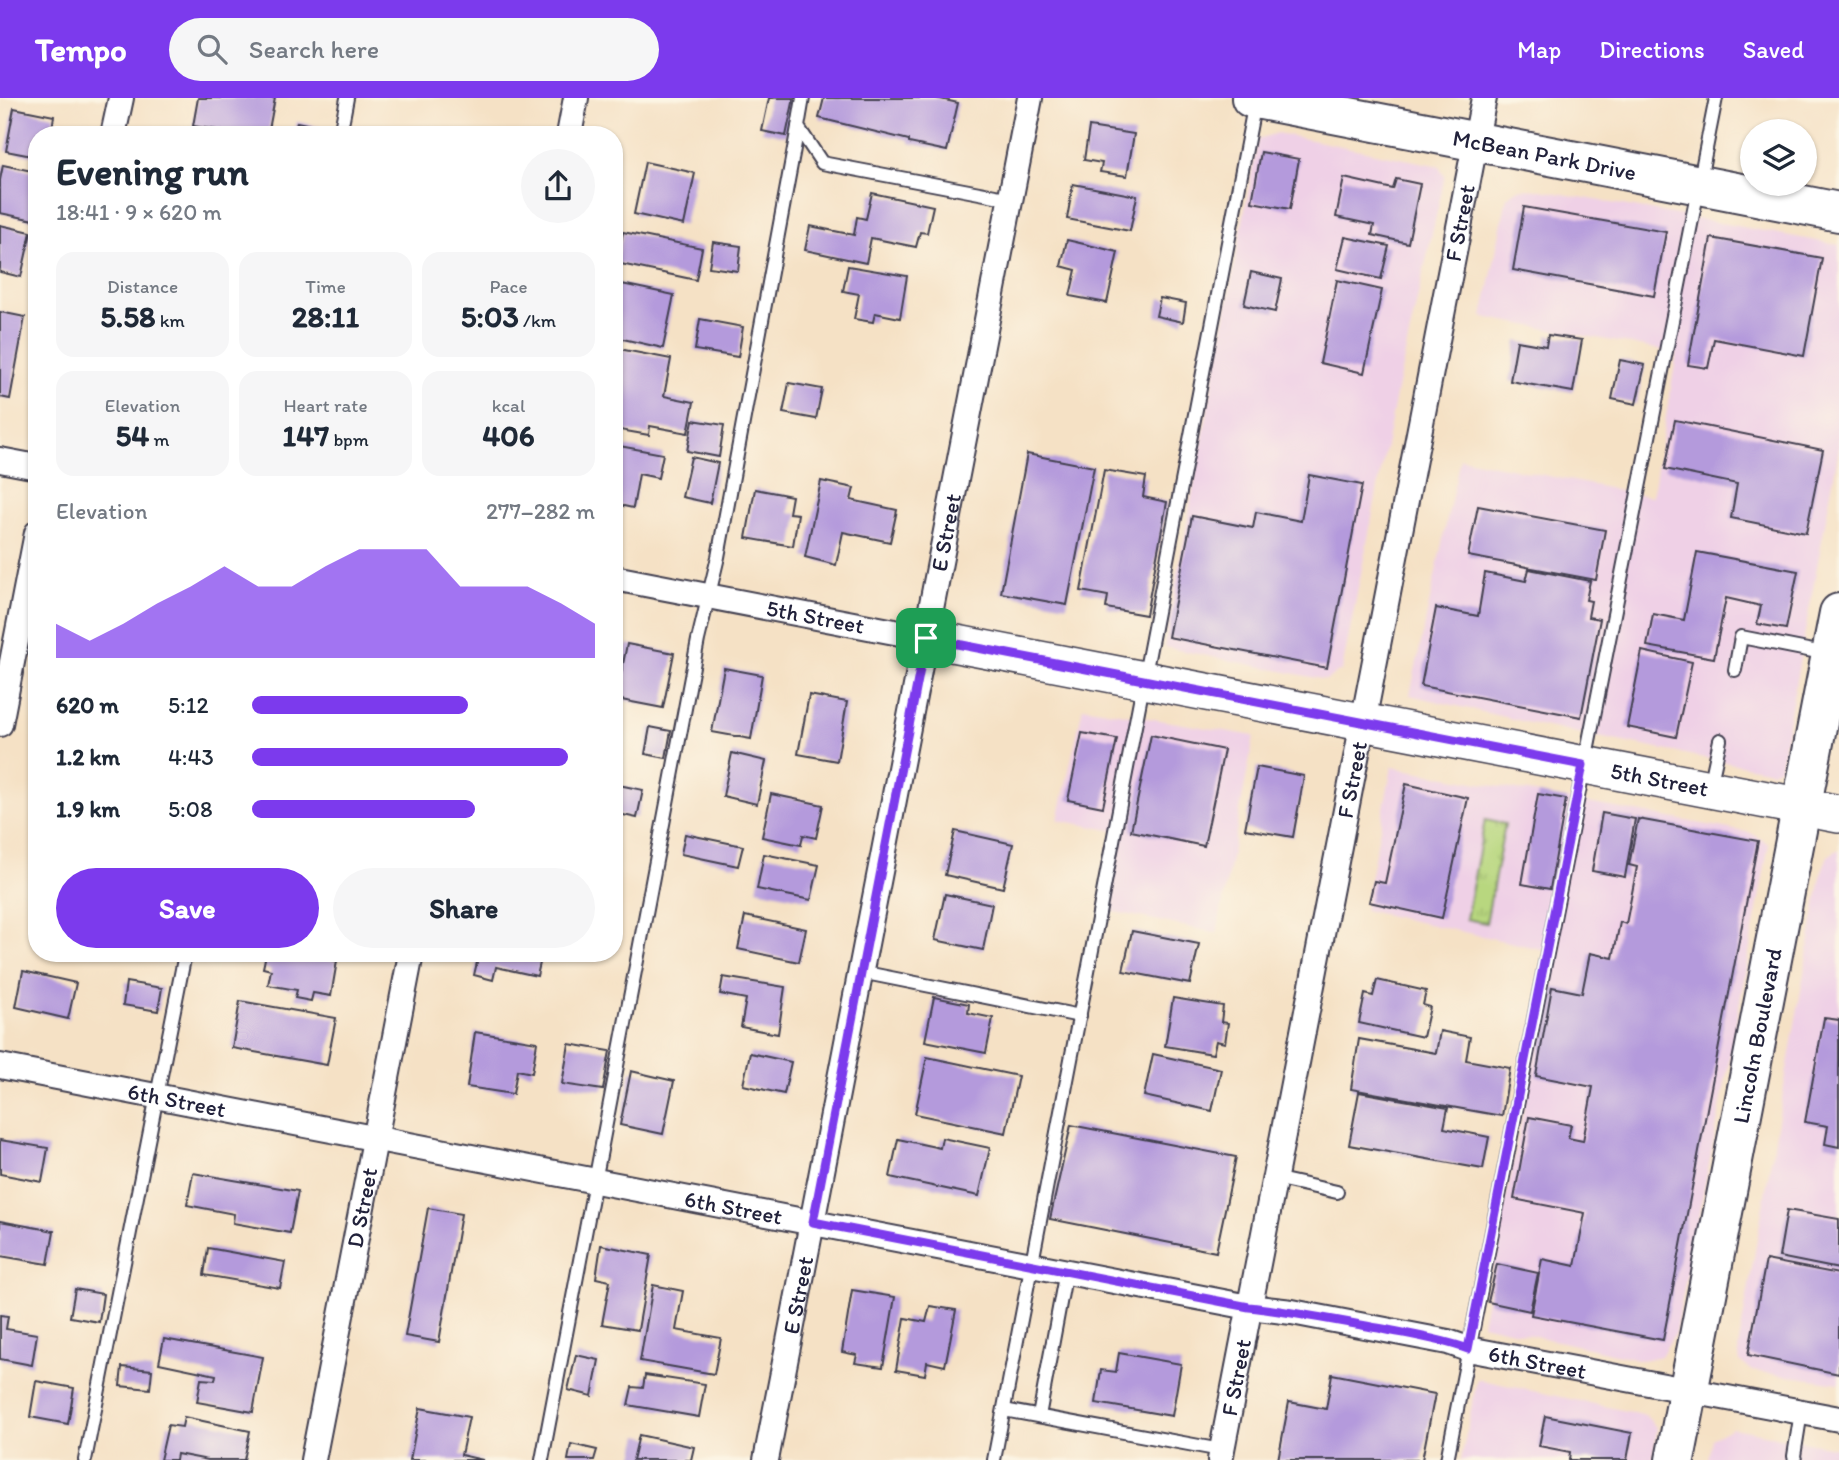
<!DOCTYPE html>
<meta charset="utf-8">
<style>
body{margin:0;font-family:Itim,sans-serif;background:#f6f6f7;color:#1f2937;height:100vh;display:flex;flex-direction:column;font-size:26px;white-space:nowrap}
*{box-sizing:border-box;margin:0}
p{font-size:23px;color:#747a83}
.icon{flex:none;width:38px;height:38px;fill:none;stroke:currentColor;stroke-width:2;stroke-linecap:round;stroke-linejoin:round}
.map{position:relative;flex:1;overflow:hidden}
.details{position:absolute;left:28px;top:28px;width:595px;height:836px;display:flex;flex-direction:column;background:#fff;border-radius:28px;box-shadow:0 2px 5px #0004}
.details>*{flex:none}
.fabs{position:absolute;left:1740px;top:21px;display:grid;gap:14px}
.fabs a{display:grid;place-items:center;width:77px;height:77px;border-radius:50%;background:#fff;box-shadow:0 2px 5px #0004;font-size:35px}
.pin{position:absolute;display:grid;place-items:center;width:60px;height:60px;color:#fff;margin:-30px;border-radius:14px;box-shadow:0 4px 10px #0006}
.round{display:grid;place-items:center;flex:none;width:74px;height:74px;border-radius:37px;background:#f6f6f7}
.summary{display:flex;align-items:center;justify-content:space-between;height:119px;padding:0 28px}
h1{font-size:38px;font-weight:700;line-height:52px}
.metrics{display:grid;grid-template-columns:repeat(3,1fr);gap:10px;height:119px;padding:7px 28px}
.metrics div{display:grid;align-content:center;border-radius:18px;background:#f6f6f7;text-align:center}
.metrics b{font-size:30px;font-weight:700}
.metrics small{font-size:19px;font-weight:400}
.metrics p{font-size:19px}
.chart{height:196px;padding:14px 28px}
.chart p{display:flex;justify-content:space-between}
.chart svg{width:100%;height:126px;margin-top:7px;fill:#7c3aed;opacity:.7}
.button{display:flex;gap:14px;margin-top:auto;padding:14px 28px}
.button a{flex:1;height:80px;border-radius:42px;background:#7c3aed;color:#fff;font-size:28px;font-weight:700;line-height:80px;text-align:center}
.button a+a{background:#f6f6f7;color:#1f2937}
ul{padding:0 28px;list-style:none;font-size:23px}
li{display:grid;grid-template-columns:112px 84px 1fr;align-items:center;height:52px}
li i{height:18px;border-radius:9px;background:#7c3aed}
header{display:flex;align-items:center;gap:42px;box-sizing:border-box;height:98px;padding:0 35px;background:#7c3aed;color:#fff}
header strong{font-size:33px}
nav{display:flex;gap:38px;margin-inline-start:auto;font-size:24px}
.search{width:490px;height:63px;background:#f6f6f7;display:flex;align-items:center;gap:18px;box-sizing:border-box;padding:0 24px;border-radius:38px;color:#747a83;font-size:26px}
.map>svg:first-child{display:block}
.built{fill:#efd0e6}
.grass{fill:url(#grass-tufts);stroke:#6d7c5d;stroke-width:2}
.building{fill:#b49adc}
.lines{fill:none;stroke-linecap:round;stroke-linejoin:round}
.lane-casing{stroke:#423f50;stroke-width:16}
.street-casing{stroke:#423f50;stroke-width:28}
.secondary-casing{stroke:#423f50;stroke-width:40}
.primary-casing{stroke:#423f50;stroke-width:42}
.lane{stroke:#fff;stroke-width:12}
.street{stroke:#fff;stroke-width:24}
.secondary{stroke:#fff;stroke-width:37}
.primary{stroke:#fff;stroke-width:38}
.route-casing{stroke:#fff;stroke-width:14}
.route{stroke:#7c3aed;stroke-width:9}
.labels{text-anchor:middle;stroke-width:6;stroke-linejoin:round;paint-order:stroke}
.street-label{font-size:23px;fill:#22223b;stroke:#fcf5e5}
</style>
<header>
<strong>Tempo</strong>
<div class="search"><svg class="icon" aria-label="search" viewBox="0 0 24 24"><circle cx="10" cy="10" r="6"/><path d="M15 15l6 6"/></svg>Search here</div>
<nav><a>Map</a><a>Directions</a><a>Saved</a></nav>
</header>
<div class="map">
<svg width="1839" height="1362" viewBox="0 0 1839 1362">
<defs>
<pattern id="grass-tufts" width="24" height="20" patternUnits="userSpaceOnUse" patternTransform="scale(1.75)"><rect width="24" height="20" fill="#b8d77f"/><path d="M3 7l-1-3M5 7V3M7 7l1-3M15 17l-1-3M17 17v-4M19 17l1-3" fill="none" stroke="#9eb86f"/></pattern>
</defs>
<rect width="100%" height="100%" fill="#fcf5e5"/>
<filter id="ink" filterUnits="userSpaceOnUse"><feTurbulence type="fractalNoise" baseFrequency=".0143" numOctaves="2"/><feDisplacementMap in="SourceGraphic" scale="14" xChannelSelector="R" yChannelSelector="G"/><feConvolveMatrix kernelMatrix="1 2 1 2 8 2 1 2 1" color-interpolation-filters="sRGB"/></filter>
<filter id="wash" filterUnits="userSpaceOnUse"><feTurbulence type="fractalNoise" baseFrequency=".00686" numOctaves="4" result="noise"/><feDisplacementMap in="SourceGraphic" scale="28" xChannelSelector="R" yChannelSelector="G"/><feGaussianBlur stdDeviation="1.57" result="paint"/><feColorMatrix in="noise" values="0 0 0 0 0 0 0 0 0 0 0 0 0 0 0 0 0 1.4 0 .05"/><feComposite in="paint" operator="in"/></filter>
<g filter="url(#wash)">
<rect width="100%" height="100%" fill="#f5e1c5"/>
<!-- built -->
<g class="built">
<path d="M1277,35L1439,68L1445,78L1398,287L1342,572L1326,582L1164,549L1258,41Z"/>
<path d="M1519,91L1541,92L1839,147V350L1780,669L1771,673L1547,629L1410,597L1460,360L1652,399L1677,255L1483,219L1507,99Z"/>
<path d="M1083,609L1254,638L1217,835L1106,812L1121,734L1058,722Z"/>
<path d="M1392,669L1751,735L1769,746L1720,1012L1675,1235L1661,1258L1642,1262L1482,1226L1554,854L1364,812Z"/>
<path d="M1839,751V1285L1753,1273L1740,1264L1738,1250L1822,773L1828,758Z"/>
<path d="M1477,1281L1645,1317L1657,1330L1653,1362H1461Z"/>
<path d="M1732,1330L1839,1350V1362H1708L1712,1341Z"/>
</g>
<!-- grass -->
<path class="grass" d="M1485,722L1505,726L1486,825L1466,821Z"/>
<g id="blocks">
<!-- building -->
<g class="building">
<path d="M198,0H275L268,37H247L193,28Z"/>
<path d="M769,0H794L786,38L762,33Z"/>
<path d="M824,0H936L958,5L947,53L909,45V42L819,20Z"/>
<path d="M14,10L54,18L51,37H37V59L6,53Z"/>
<path d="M297,24L320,29L318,37H294Z"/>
<path d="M1089,29L1134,36L1127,78L1100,74L1102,65L1084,62Z"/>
<path d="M1261,54L1299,61L1290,111L1252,104Z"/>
<path d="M645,64L695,75L684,127L634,116Z"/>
<path d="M3,67L37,74V107L34,122L0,115V82Z"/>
<path d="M1344,80L1393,91L1396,81L1420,86L1408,145L1372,137L1374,127L1336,119Z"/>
<path d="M1073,86L1137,98L1130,133L1067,121Z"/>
<path d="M872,95L933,108L927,135L920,134L916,149L871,140L866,165L805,152L810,128L854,137L857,119L866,121Z"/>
<path d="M1524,109L1666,134L1654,198L1513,172Z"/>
<path d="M0,127L31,134L21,179L0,174Z"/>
<path d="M623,134L702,150L696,182L616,165Z"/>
<path d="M1345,139L1389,148L1381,181L1337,171Z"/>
<path d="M1711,140L1822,160L1804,258L1714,241L1708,270L1688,267Z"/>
<path d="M1067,142L1118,154L1107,205L1070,198L1076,172L1061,168Z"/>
<path d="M713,144L741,148L738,173L709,169Z"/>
<path d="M848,168L907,178L900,220L875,215L873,224L854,221L859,196L843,193Z"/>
<path d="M1251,174L1282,181L1275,214L1244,207Z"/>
<path d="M1337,182L1382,192L1364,275L1320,265Z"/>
<path d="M617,185L674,197L663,250L614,239V199Z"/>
<path d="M1160,200L1186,205L1183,224L1156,218Z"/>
<path d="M0,214L25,219L10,301L0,299Z"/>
<path d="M700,221L743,229L738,259L695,252Z"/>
<path d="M1548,237L1582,242L1573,294L1510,283L1517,243L1546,248Z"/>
<path d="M614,250L671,261L664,298L694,304L688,335L650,328L649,337L614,331V294L617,278H614Z"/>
<path d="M1620,262L1645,267L1636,306L1612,301Z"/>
<path d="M789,285L822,291L816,321L783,315Z"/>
<path d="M693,322L724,327L719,359L687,353Z"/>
<path d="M1675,322L1823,352L1806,435L1731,420L1737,386L1665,371Z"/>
<path d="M614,347L663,356L658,380L639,376L633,410L619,407L616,424Z"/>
<path d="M1027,356L1094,369L1067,507L1001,495Z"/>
<path d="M691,359L718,365L710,405L682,399Z"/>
<path d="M1104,372L1146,379L1143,399L1167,404L1146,517L1106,510L1108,498L1081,493Z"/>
<path d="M1309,377L1362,387L1327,570L1168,539L1192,418L1253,430L1256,414L1301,423Z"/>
<path d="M821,383L854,390L851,402L897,412L890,444L843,434L836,467L805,459Z"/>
<path d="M755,391L792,398L789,415L798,416L793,448L746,440Z"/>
<path d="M1478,408L1605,432L1596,482L1468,458Z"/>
<path d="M1697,454L1798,473L1786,531L1757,526L1761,508L1726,500L1714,560L1647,548L1653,516L1684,522Z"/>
<path d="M1529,471L1590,483L1586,502L1591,503L1588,519L1600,521L1581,619L1421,588L1436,510L1478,518L1485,475L1526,483Z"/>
<path d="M627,546L674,555L663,610L616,601Z"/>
<path d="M1642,553L1692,564L1676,639L1627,629Z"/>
<path d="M724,570L762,577L751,641L712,634Z"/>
<path d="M809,597L847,604L837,663L798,656Z"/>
<path d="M650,629L671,633L666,660L645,656Z"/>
<path d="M1082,635L1117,641L1103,709L1068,702Z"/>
<path d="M1151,637L1224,652L1204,748L1131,733Z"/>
<path d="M732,655L766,663L757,706L723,698Z"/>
<path d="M1257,669L1304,678L1293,739L1245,731Z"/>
<path d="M614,686L643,692L637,720L614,715Z"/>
<path d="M1406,686L1468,700L1442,820L1369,804L1374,783L1385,785Z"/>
<path d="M771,696L823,707L816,740L803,737L801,747L762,739Z"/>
<path d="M1538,696L1566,701L1550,791L1522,786Z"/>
<path d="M1602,715L1635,721L1625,779L1592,773Z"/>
<path d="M1638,721L1758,743L1663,1242L1531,1217L1542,1161L1575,1168L1585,1115L1514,1101L1529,1019L1571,1027L1568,1040L1583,1043L1593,989L1536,978L1552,889L1582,895L1590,855L1613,860L1620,824L1626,826L1637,769L1629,767Z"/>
<path d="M955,733L1013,746L1003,790L945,777Z"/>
<path d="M685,736L743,748L738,768L681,756Z"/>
<path d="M764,756L819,767L811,802L757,791Z"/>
<path d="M945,796L992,806L983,852L935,842Z"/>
<path d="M745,818L806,831L799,864L738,851Z"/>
<path d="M1132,833L1199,846L1190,886L1123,873Z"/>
<path d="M266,856H298L337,863L331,898L313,895L311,903L295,900L297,892L268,887L271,872L263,870Z"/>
<path d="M479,856H542L537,878L496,869L493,882L474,877Z"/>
<path d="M23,873L76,885L68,921L16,909Z"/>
<path d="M723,879L785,889L778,936L741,929L746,901L720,896Z"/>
<path d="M1377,882L1426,893L1423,907L1430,909L1423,939L1359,925L1365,896L1373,898Z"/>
<path d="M126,884L162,890L158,913L123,907Z"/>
<path d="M934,899L969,906L968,915L993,920L986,955L925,943Z"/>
<path d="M1173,900L1223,908L1221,924L1228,925L1225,945L1216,943L1213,956L1165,948Z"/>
<path d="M240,903L336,920L327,967L232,950Z"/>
<path d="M1824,920L1839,922V1049L1825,1046L1828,1028L1805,1024Z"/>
<path d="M1440,933L1470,939L1466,962L1510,970L1502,1018L1351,991L1359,941L1436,955Z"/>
<path d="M475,934L537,944L532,975L517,972L513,996L467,989Z"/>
<path d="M569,946L610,953L603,992L562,986Z"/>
<path d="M750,955L791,964L784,996L743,987Z"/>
<path d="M1153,956L1221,971L1212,1013L1144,998Z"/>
<path d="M927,959L1018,978L1006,1035L915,1016Z"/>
<path d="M631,973L674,983L663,1036L620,1027Z"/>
<path d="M1359,994L1448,1010L1444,1030L1489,1039L1483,1071L1349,1047Z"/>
<path d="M1071,1027L1236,1059L1216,1154L1050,1121Z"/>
<path d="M942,1040L990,1050L979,1098L890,1079L898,1041L940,1050Z"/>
<path d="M0,1042L48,1050L42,1084L0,1076Z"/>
<path d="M193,1075L298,1093L290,1135L233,1125L234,1116L187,1107Z"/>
<path d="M428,1110L461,1116L439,1244L405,1238Z"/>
<path d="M1787,1112L1839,1121V1171L1779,1159Z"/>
<path d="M0,1123L54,1133L48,1166L0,1158Z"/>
<path d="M601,1147L651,1157L638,1232L602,1226L610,1183L596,1180Z"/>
<path d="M208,1150L285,1164L280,1190L204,1177Z"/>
<path d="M1766,1162L1839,1176V1276L1748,1257Z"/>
<path d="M1497,1166L1538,1175L1530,1213L1488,1204Z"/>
<path d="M653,1187L683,1193L676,1232L721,1240L714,1276L640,1263Z"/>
<path d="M75,1191L103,1196L99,1224L70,1219Z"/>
<path d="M852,1192L895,1199L883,1269L855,1265L857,1257L842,1254Z"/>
<path d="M930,1208L956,1212L945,1268L927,1264L925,1277L896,1272L905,1220L926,1224Z"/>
<path d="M0,1217L8,1218L6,1231L37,1236L32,1267L0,1261Z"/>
<path d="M164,1241L263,1259L253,1314L197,1304L201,1281L215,1282L216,1277L159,1265Z"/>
<path d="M1119,1255L1181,1266L1172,1318L1096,1305L1101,1272L1116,1274Z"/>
<path d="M576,1257L599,1262L592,1298L568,1292Z"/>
<path d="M122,1269L152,1272L150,1291L120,1288Z"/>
<path d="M1332,1276L1435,1296L1422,1362H1278L1289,1304L1326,1311Z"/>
<path d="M645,1277L705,1286L699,1319L628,1307L632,1289L643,1290Z"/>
<path d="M36,1283L74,1290L68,1326L30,1319Z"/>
<path d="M420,1310L469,1319L461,1357L483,1362H410Z"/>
<path d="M1545,1318L1632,1335L1627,1362H1569L1570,1354L1539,1348Z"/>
<path d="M184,1319L250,1333L244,1362H208L177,1356L176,1362H160L168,1327L182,1329Z"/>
<path d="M639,1337L694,1349L691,1362H633Z"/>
<path d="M571,1346L597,1352L594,1362H568Z"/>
</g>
</g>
</g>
<g filter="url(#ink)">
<use href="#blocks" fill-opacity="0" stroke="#423f50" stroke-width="2"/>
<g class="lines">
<defs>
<g id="lane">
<path d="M803,0L798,29L822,65L1011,101"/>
<path d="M340,37L347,0"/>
<path d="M1735,572L1741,539L1828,556"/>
<path d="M1710,688L1720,642"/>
<path d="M861,874L1080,918"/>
<path d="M1274,1080L1337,1094"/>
<path d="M1004,1312L1221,1352"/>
<path d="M1039,1318L1066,1173"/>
<path d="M85,1362L185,856"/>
<path d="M542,1362L698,542L718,459L798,29"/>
<path d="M994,1362L1255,4"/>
<path d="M1447,1362L1716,0"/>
<path d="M1795,1362L1794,1358L1801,1314"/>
</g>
<g id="street">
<path d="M113,37L121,0"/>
<path d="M569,37L576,0"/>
<path d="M0,362L37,369"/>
<path id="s1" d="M614,480L926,540"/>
<path d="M0,626L37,435"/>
<path id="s2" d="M0,968L1249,1209L1292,1214L1448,1244L1468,1251L1839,1321"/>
<path id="s3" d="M313,1362L411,856"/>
<path id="s4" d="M766,1362L1030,0"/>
<path id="s5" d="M1220,1362L1484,0"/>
</g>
<g id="secondary">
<path id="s6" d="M926,540L1839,716"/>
</g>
<g id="primary">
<path id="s7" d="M1251,0L1839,114"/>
<path id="s8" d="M1675,1362L1839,515"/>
</g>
</defs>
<!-- lane casing -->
<use href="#lane" class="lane-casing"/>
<!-- street casing -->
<use href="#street" class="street-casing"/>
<!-- secondary casing -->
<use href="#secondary" class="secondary-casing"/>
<!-- primary casing -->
<use href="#primary" class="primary-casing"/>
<!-- lane -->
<use href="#lane" class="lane"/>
<!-- street -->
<use href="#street" class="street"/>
<!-- secondary -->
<use href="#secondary" class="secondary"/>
<!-- primary -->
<use href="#primary" class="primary"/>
</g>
</g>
<g class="lines" filter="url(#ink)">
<defs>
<path id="route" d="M926,540L1583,667L1468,1251C1440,1241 1412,1237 1383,1231C1339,1223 1294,1214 1249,1209L813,1124Z"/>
</defs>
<!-- route casing -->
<use href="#route" class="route-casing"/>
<!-- route -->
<use href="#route" class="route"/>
</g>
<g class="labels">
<!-- street labels -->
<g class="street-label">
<text dy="8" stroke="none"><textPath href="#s7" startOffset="299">McBean Park Drive</textPath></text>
<text dy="8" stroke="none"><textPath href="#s5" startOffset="1260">F Street</textPath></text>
<text dy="8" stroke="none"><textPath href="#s4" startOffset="945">E Street</textPath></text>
<text dy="8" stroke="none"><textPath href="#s1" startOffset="205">5th Street</textPath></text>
<text dy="8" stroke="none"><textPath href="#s5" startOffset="693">F Street</textPath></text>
<text dy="8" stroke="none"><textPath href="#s6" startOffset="747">5th Street</textPath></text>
<text dy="8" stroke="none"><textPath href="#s8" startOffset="432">Lincoln Boulevard</textPath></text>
<text dy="8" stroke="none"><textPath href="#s2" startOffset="180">6th Street</textPath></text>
<text dy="8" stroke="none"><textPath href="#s3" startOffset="257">D Street</textPath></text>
<text dy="8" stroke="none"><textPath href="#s2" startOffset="747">6th Street</textPath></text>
<text dy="8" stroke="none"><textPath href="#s4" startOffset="168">E Street</textPath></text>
<text dy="8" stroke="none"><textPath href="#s2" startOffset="1566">6th Street</textPath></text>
<text dy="8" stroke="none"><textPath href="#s5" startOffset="84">F Street</textPath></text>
</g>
</g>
</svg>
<div class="fabs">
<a><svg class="icon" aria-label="layers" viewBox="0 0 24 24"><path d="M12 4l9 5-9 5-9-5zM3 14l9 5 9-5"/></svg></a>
</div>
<div class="pin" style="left:926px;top:540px;background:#1e9e55"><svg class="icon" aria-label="arrive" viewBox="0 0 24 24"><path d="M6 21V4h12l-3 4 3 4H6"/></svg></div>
<section class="details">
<div class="summary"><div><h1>Evening run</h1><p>18:41 · 9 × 620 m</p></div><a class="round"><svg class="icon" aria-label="share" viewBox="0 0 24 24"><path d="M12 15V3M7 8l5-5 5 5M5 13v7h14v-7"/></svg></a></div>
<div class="metrics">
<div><p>Distance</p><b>5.58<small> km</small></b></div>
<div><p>Time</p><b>28:11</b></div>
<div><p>Pace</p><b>5:03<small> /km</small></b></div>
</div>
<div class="metrics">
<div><p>Elevation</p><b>54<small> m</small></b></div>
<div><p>Heart rate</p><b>147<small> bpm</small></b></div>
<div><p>kcal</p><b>406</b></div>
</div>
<div class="chart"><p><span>Elevation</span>277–282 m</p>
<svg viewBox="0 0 160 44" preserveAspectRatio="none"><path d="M0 44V32L10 38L20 32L30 25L40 19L50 12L60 19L70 19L80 12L90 6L100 6L110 6L120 19L130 19L140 19L150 25L160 32V44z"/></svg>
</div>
<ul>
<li><b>620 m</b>5:12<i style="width:63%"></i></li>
<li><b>1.2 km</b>4:43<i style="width:92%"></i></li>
<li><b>1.9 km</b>5:08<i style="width:65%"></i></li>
</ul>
<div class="button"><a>Save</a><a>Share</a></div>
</section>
</div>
